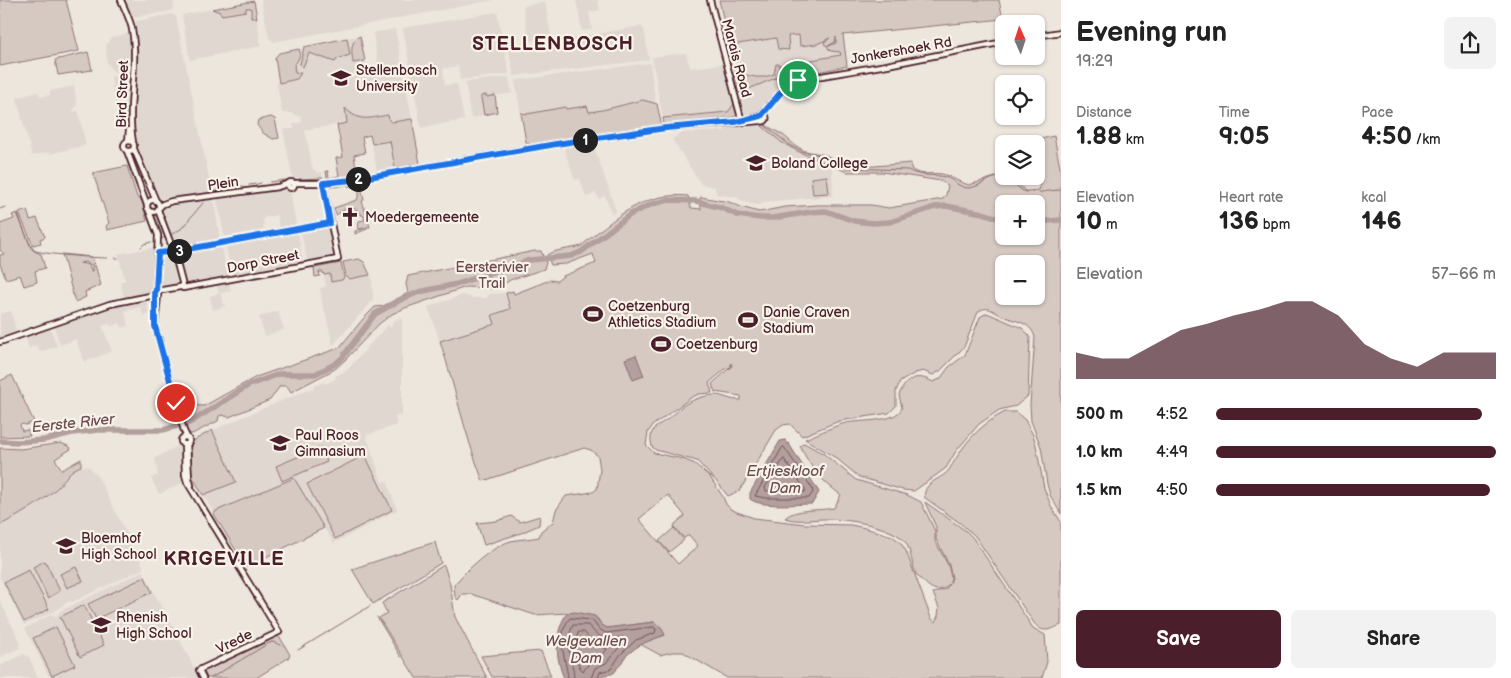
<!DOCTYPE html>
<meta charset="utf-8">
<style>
body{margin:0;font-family:"Balsamiq Sans",sans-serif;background:#f2f2f2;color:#222;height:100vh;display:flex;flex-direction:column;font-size:19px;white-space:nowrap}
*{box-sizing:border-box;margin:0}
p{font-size:16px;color:#767676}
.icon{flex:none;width:28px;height:28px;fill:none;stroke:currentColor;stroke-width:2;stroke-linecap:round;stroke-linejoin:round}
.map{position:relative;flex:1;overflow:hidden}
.sheet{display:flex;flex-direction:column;background:#fff;width:450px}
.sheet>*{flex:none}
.needle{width:32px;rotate:357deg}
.controls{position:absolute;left:995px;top:15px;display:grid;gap:10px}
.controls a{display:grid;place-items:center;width:50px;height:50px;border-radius:8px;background:#fff;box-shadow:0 1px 4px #0004;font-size:25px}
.pin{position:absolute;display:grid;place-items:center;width:42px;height:42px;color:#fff;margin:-21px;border:2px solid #fff;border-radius:50%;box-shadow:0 1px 5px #0007}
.km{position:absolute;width:25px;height:25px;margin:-12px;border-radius:50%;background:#222;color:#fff;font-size:14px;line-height:25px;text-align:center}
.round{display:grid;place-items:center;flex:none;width:52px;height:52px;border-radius:8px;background:#f2f2f2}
.headline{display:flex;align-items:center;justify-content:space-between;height:85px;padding:0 15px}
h1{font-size:28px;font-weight:700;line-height:38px}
.figures{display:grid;grid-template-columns:repeat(3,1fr);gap:8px;height:85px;padding:5px 15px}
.figures div{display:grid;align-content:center}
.figures b{font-size:25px;font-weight:700}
.figures small{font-size:14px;font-weight:400}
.figures p{font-size:14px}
.chart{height:140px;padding:10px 15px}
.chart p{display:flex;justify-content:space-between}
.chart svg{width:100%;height:90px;margin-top:5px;fill:#4a1f2b;opacity:.7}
.cta{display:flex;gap:10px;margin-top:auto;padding:10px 15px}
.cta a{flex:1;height:58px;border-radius:8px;background:#4a1f2b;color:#fff;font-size:20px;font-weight:700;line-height:58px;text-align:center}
.cta a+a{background:#f2f2f2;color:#222}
ul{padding:0 15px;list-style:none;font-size:16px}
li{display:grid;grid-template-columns:80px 60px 1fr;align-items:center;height:38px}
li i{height:12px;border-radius:6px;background:#4a1f2b}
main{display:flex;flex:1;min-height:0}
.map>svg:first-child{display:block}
.built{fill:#e0d7d0}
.green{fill:#d5c9c2;stroke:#907476;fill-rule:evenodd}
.water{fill:#b39f9d;stroke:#896c6f}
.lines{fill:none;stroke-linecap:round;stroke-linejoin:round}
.shore{stroke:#745259;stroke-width:1}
.stream{stroke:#896c6f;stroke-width:1}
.river{stroke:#b39f9d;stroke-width:5.5}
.secondary-casing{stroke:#4a1f2b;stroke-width:8}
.secondary{stroke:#f7f3e8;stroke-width:4.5}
.route-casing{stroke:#fff;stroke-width:10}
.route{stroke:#1a73e8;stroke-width:6}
.labels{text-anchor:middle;stroke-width:4.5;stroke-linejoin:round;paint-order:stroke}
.street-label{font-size:14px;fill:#4a1f2b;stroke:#f7f3e8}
.poi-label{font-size:14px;fill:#4a1f2b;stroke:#f7f3e8;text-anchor:start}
.park-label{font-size:14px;fill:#6d4a51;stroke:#f7f3e8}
.water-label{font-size:15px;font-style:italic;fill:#6f4c53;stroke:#f7f3e8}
.district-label{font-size:19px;font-weight:bold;letter-spacing:1px;fill:#4a1f2b;stroke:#f7f3e8}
</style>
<main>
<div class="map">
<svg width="1061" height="678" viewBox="0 0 1061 678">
<rect width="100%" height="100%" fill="#ece6dd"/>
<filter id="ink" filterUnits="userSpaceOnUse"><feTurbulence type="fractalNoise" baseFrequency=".02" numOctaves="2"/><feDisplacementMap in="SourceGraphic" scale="10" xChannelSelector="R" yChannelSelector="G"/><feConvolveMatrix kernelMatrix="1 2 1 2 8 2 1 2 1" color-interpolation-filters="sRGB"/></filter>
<g filter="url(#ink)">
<!-- built -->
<g class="built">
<path d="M125,0H173L174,7L171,11L134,17L131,16Z"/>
<path d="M261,0H494L274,42L269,38Z"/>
<path d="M576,0H598L600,10L589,12L592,29L582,31Z"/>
<path d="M254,1L261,46L190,60L182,15Z"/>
<path d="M545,2L551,37L529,41L523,6Z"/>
<path d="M497,12L509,74L460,80L458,66L443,69L445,85L457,84L464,120L421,128L403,28Z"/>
<path d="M172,14L176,17L211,188L209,193L159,199H157L133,138L136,46L134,25L137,21Z"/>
<path d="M640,26L644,29L649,60L514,76L509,52L510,50Z"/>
<path d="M395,29L412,119L392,122L364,119L353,116L346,109L347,123L305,130L313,170H316V173L322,172L323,179L296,181L293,179L283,129H294L293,124L302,122L301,117L292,113H282L277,83L279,82L275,58L279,53L347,40L348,38L361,35L367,72L379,70L373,33Z"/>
<path d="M842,29L847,66L793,77L791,75L760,113L745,116L734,74L736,70L735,61H730L726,46Z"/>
<path d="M128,33L131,41L129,68L114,72L107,63L106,46L111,38Z"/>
<path d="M686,53L690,68L723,64L734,104H736V117L664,125L652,57Z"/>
<path d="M650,63L659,126L531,145L526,142L515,81L517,80Z"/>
<path d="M126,74L129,77L127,125H124L125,100L115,102L111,77Z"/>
<path d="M509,77L512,93L495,96L498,113L471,118L465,82Z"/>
<path d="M74,86L77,104L72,112L78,111L86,145L50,154L49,152L32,156L17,99L19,97L39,92L40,97L50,95V91Z"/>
<path d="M759,124L781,142L797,151L817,158L832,167L833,196L762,202L761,205H758L750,204L735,197L716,194L715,187L701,184L672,139L682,133L724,131L725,128L759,125Z"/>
<path d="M390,141L395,168L377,171L372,144Z"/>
<path d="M589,142L592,150L595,149L616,211L612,214L605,196L599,199L596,193L586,197L580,179L575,180L563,146Z"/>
<path d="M288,189L290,190L296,226L280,230L277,215L263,218L264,233L225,240L217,199Z"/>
<path d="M211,199L214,202L220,241L176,248L161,211V208L164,206Z"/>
<path d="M328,226L334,250V256L309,262L307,260L301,231Z"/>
<path d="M295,231L298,233L303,263L236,276L232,275L226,247L227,245Z"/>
<path d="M221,246L228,277L185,284L177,254Z"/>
<path d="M156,247L153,291L124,297L120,282L125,280L118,254Z"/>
<path d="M173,255L181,284L161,289H158L159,258Z"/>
<path d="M359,259L364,262L372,279L373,300L333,345L324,308H323L320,288L326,286L322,266Z"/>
<path d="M229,281L231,291L220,293L225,306L213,310L210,296L219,293L216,283Z"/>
<path d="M506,293L510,309L495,323L440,341L428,307L463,295L473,298H487L489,294Z"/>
<path d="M146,299L149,314L143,316L141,307L125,311L128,326L122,327L120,323L111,326L109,324L102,326L112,351L84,362L76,339L60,345L55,329L56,325L108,306Z"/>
<path d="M11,311L17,334L0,339V314Z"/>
<path d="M278,311L284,330L265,336L259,317Z"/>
<path d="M402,317V415L395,417L397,425L366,435L382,482L387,481L397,510L334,543L324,528L246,567L192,476L191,445L193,441L213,430L309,389L311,390L314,389L313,387L324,382L325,384L336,379L335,376L346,371L385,328L388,325L390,327L392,326V322Z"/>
<path d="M48,328L51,330L57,346L40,352L37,345L29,348L26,339L27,336Z"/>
<path d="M180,445L182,446L184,480L182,483L159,494L151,478L158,475L155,458Z"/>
<path d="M81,466L90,467L94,474L96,473L132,544L131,549L136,552L143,566L142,569L72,602L69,601L55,611L24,625L0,578V525L22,513L57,489L71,469Z"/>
<path d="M143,571L162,608H164L165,610L163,611L165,615L167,614L199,678H50L25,628L52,614L55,617L57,616L60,611Z"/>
<path d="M0,601L20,642L19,648L0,657Z"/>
<path d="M24,654L29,657L38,678H0V666Z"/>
</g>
<!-- green -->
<g class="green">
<path d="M0,0H66L79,51L0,66Z"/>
<path d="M719,0H999L1003,19L843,35L847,66L793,77L794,66L797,61H802L803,65H806L810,64L811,60L841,55L840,52L831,51L827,47L836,43V37L835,42L828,46L825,45L824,42L830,38L817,44L800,46L799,35L788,36L789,50L778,49L776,38L732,45L734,61H730L726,46L729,45Z"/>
<path d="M254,1L257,18H251V8H246V11L222,15L220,12L212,9Z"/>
<path d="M360,36L365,61L353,63C352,53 349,42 360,36Z"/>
<path d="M347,38L350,55L337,59L335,62L309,53L303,67L300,64L304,47Z"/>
<path d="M299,49C301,55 298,61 294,65L295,73H301L297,79L279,83L275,58L279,53Z"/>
<path d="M88,52L92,70L58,75L55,60Z"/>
<path d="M776,64H780V69L786,68L791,71L788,79L778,77L739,93L734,74L736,70L740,74L756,77H765L774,74Z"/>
<path d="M486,95L487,97L495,95L497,112L484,115L481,98V96Z"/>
<path d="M643,100L657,104L661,123L659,126L531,145L526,142L521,113L527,114L565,107L566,109L587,106L589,112C608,110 624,104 643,100Z"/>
<path d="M734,104L738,112L736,117L664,125L663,118L728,112Z"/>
<path d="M345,108C360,123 369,118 388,115L389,120L392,122L412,119L420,164L395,168L390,141L372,144L370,135L362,137L365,153L354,155L357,175L339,178V177L332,180L327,178L326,171H328L329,178L339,176L336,158L343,157L337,125L347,123Z"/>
<path d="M271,117L275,119L279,138L273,139L263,133L257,125L258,120Z"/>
<path d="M764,124L783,135L796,146L805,151L826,155L846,166L862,167L911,163V169C921,177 931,172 942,174C952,176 959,183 969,185L1002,175L1014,179L1025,191L1039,190L1040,187L1036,167V144H1032V141L1054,136L1061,173V514L1050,495L1047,484L1041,447L1031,421L1030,405L1035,337C1030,321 1016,322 1003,316C993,312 988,304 978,312L964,347L940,371L933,375L923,371L915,373L900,382L896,391V406L889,413L839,421L802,436L790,424L783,425L776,430L742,487L739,491L728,496L717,482L697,461L656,450L652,447C647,426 660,426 673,415C676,413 678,409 681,407C691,400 702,396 714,395C723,395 731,401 741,400V396L715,392L712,384L727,370L732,367L731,363V367L725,369L709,383L712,393L699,394L692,397L653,425L648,432L646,445L654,453L683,459L695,464L710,477L723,497L726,504L730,509L737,512L754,518L805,524L851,525L865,528L892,536L900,542L906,551L931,618L935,622L938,616L939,608L933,593L946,589L949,584C940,593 933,591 924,582C922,580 918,577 916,574C910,561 912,544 899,536C882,525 851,520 831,519C817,518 799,523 785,518C795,508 820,511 834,508L841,495C821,480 812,470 800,446L804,443L824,454L856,480L907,495L921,502L935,531V541L948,565L951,577L950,583L952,578L949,565L936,539V527L925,502L966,531L973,538L1033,628L1045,635L1047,662L1042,678H727L683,652H672L660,655L640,644L665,635L654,622L607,628L602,625L597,618L567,613L535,615L471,594H462L458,600L455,597L454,585C466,570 493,546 511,541C520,539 530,539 539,537L541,531L553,522L556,510L566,496L593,492L597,489L600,470L598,456L591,450L584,448L483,481C465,436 455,387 440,341L495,324L492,315L510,309L506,293L513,291L514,294L550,280L557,281L563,276L596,263L593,254L566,264L551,265L547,255C552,250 572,249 581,246C614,219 643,191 688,196L691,208L701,209L700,198L701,197L729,202L741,207L759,212L785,207L818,205H871L889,208L943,199L946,195L948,185L941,181L882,172H847L797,151L781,142L762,126ZM1004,204H1036V236H1004ZM1004,264H1036V296H1004ZM668,495L685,516L675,524L674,527L684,538L689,535L698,546L678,564L639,519Z"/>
<path d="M127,166L137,197L142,201L147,221L107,230L106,226L109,223L93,173Z"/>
<path d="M827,176L829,193L813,194L811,178Z"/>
<path d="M360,182L364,200L362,201L370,227H366L367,229L355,234V231L365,228L358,229L359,221L365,220L363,215H361V213L352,207L347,208L336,215L334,208L357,200L359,195V190L355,187L348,186L347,184Z"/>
<path d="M27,210L30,220L37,218L45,237L40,239L41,243L33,245L19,213Z"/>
<path d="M17,213L31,248L34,251L41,254L45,268L35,271L37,282L24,286L20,275L6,279L0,264V255L4,254L0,250V224L14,219L12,215Z"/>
<path d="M535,251H541L546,263L544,269L510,280L497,289L466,287L405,308L392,314L379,324L345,360L335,369L291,392L287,386H280L270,400L229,417L222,415L219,416L218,421L192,434L187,433L181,409L182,405L204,406L256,377L339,348L363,319L375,307L383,306L408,293L406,284L408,276Z"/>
<path d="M62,254L92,257L94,263L91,265L85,262L80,263L89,265L92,272V266L95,265L101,285L85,292L86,297L75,302Z"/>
<path d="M359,259L364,262L370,275L349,279L346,276L343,262Z"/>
<path d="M341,263L344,277L342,280L331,282L330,274L324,275L323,272H319L320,276L315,277L314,268Z"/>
<path d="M987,313L1022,328L1030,336L1028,396L1016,406L999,410L979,424L956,451L946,468L914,491L903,490L859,477L836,458L805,439C817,434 830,428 842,424C858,419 895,424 902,408L899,395C906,378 917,373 933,382L940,379L949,367L965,355L980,317Z"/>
<path d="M12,375L34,422L25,425L23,424L20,425L22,431L28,430L30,436L0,437V381Z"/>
<path d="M1005,412H1016L1025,420L1033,435L1036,445L1044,488L1051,506L1061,522V625C1049,630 1043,634 1034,623L975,536L960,523L924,497C926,479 939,482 949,470C952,466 954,461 957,457C968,438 985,422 1005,412Z"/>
<path d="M212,430L236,482L203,495L192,476L191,446L193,441Z"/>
<path d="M61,443L70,447L71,449L55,459L62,470L81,459V466C67,471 66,480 56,489C40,503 19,516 0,525V448L21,449Z"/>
<path d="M321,447L327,462L282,481L276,466Z"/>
<path d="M365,455L392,510L335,539L307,484Z"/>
<path d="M294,478L324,528L246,567L214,514L216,511Z"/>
<path d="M511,516L520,522L540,516L539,525L521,533L484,545L477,523L497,521Z"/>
<path d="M674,528L684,540L669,552L659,541Z"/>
<path d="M435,542L441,563L373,604L352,569Z"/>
<path d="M45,561L60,591L48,598L33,567Z"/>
<path d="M444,565L450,584L455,617L487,678H416L379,618L387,613L382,603Z"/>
<path d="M76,567L83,581L67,588L60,574Z"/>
<path d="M29,570L49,609L24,622L4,582Z"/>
<path d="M145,577L152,592L96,619L88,604Z"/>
<path d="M84,605L104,645L80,657L60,617Z"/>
<path d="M56,627L75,665L52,676L33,638Z"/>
<path d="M276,635L281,639L290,655L288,658L256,678H205L203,672L206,669Z"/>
<path d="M541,651L551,676L492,677L481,656Z"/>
</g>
<!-- water -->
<g class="water">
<path d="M636,355L644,376L633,380L625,359Z"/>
<path d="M785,440L789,444L819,492L812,504C797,504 761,508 750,499V493L780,441Z"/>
<path d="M575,612L595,616L602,625L607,628L654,622L661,627L665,635C648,641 640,643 626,656C622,660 622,665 617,668C615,675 610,674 603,675L602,678H564C555,657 554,632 567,613Z"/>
</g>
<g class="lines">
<!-- shore -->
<g class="shore">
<path d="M784,447L812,488L813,492L809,498H766L755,496L782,448Z"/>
<path d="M784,459L805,489V492L766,491L765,488Z"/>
<path d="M580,632H584L592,641L607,649L602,656L592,660L583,671C574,663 575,644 578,633Z"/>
<path d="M568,678C566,658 555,636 570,618L592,620L599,629L606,633L653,627L656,629L655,633L636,640L620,655L611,669L600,672L598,678"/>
<path d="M574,678C573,658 563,647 573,625H588C600,640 606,639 623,637L626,639L606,663L595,668L591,678"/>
</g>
<!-- stream -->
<g class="stream">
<path d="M763,124L791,146L804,152L826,156L845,168L908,170C919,177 933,174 945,177C954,179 958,188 969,188C980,187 990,176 1001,177C1015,177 1016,190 1026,192C1037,194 1050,190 1061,190"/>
<path d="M668,125L735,117"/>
<path d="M531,145L659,126"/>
<path d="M491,152L516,147"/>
<path d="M477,154L489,152"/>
<path d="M472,155H476"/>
<path d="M465,156H468"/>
<path d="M451,159L464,157"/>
<path d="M448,160L449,159"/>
<path d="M428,163L445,160"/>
<path d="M300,179L323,178"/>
<path d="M326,179L328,180"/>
<path d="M338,180L420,165"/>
<path d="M270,182L285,180"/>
<path d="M257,184L261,183"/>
<path d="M249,185L256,184"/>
<path d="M230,187L243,186"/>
<path d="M216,189L228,188"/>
<path d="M0,209L5,207"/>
<path d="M18,214C21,221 29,244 34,250C38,254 97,258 107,258"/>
<path d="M172,234L181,229L203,203"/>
<path d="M160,239L166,237"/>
<path d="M141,247L144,244L151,242"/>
<path d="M115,258H118"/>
<path d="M377,617L401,657"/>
<path d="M298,650L370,606"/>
<path d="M211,678L269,643L273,642L281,645"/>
</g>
<!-- river -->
<g class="river">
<path d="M1036,222L1061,220"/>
<path d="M0,441L18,442L44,440L72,433L98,430H163L191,422L249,385L279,374H315L335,364L342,358L375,314L400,300L419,292L457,284L530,260L571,256L581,252L631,214L652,204L669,200L696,201L722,208L737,215L760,218H773L811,212L826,211L854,221L873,223L890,222L935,207L946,206L983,213L1004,220"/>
</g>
<defs>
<g id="secondary">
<path d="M121,0C125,10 130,19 132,29C139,67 126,105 133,142"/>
<path d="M710,0L742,122"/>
<path d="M1036,36L1061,32"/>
<path d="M762,114L787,85L798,80L887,65L1004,42"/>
<circle cx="763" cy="118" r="3.5"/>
<path d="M740,121L761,116"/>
<circle cx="129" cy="146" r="5"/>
<path d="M128,141L129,130"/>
<path d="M134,149L156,201"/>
<path d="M127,151L147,205"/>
<circle cx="291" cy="185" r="3"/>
<path d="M293,183H335L556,144L666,128L761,121"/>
<circle cx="153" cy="206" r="6"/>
<path d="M158,209L163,204L172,201L278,187L289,183"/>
<path d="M158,210L174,252L183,286"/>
<path d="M149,211L158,235L156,291"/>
<path d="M158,253L177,251L330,223"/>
<path d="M183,288L338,259L323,183"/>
<path d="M157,291L180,287"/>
<path d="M158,295L155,326L184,431L187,437"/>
<path d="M0,342L110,304L155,295"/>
<circle cx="185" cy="441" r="4"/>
<path d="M184,444L185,475L187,482L279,632L199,670L203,678"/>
<path d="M187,444L189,478L191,485"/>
</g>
</defs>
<!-- secondary casing -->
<use href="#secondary" class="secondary-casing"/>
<!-- secondary -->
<use href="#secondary" class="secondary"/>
</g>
</g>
<g class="lines" filter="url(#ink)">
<defs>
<path id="route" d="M176,403L155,326V295L154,293L156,291L158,253L177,251L330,223L323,183L352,180L556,144L666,128L735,122L761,116L787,85L798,80"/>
</defs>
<!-- route casing -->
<use href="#route" class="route-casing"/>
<!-- route -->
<use href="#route" class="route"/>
</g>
<!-- icons -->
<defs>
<symbol id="university-bare" viewBox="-9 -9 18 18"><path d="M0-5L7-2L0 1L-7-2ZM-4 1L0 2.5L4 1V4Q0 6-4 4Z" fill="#4a1f2b" stroke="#f7f3e8" stroke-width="2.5" paint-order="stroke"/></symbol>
<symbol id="church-bare" viewBox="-9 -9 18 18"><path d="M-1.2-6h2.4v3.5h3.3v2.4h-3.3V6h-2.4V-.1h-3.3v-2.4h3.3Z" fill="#4a1f2b" stroke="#f7f3e8" stroke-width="2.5" paint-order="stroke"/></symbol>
<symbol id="stadium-bare" viewBox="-9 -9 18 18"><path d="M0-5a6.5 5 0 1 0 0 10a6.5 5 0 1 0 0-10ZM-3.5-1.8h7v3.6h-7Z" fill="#4a1f2b" stroke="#f7f3e8" stroke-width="2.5" paint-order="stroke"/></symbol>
<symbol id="school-bare" viewBox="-9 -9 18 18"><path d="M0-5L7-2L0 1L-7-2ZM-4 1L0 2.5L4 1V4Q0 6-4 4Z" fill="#4a1f2b" stroke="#f7f3e8" stroke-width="2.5" paint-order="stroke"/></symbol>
</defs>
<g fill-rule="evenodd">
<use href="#university-bare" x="327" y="64" width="28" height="28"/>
<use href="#university-bare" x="742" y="149" width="28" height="28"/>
<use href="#church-bare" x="336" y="203" width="28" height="28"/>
<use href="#stadium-bare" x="579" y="300" width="28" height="28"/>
<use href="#stadium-bare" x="734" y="306" width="28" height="28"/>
<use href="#stadium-bare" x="647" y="330" width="28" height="28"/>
<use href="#school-bare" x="266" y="429" width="28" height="28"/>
<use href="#school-bare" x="52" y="532" width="28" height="28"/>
<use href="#school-bare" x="87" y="611" width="28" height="28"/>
</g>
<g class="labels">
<!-- street labels -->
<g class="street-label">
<text transform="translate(901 50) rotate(-10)" y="5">Jonkershoek Rd</text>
<text transform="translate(737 58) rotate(75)" y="5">Marais Road</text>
<text transform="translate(122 94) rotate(-88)" y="5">Bird Street</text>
<text transform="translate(223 183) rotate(-8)" y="5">Plein</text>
<text transform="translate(263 261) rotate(-11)" y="5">Dorp Street</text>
<text transform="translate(234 641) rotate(-26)" y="5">Vrede</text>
</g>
<!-- poi labels -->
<g class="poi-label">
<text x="356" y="75">Stellenbosch<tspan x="356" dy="16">University</tspan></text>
<text x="771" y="168">Boland College</text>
<text x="365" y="222">Moedergemeente</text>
<text x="608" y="311">Coetzenburg<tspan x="608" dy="16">Athletics Stadium</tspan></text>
<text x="763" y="317">Danie Craven<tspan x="763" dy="16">Stadium</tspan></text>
<text x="676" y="349">Coetzenburg</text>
<text x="295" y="440">Paul Roos<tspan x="295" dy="16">Gimnasium</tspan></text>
<text x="81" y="543">Bloemhof<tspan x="81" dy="16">High School</tspan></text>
<text x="116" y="622">Rhenish<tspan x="116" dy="16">High School</tspan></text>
</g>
<!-- park labels -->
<g class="park-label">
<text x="492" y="272">Eersterivier<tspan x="492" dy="16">Trail</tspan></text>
</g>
<!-- water labels -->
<g class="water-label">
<text transform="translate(73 423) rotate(-6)" y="5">Eerste River</text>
<text x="785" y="476">Ertjieskloof<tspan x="785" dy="17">Dam</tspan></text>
<text x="586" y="646">Welgevallen<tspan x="586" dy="17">Dam</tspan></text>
</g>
<!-- district labels -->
<g class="district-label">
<text x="553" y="50">STELLENBOSCH</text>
<text x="224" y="565">KRIGEVILLE</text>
</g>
</g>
</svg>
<div class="controls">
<a><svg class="needle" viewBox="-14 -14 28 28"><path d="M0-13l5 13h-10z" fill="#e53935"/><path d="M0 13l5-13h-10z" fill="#767676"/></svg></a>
<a><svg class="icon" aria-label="locate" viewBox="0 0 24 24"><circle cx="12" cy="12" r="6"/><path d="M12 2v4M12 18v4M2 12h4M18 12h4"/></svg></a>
<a><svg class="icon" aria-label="layers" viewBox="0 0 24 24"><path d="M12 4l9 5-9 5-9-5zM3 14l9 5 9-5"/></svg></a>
<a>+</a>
<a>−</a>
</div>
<div class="pin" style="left:798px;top:80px;background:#1e9e55"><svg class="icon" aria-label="arrive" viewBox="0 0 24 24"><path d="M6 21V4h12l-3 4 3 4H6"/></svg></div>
<div class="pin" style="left:176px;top:403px;background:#d93025"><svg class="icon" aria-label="check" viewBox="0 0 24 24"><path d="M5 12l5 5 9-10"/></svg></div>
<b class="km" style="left:585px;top:140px">1</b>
<b class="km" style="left:358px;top:179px">2</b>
<b class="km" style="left:179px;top:251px">3</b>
</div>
<section class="sheet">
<div class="headline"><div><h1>Evening run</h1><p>19:29</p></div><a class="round"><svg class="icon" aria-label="share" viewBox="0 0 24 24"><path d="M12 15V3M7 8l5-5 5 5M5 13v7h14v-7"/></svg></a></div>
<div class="figures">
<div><p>Distance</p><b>1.88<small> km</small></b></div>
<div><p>Time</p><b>9:05</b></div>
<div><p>Pace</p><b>4:50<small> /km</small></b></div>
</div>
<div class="figures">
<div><p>Elevation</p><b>10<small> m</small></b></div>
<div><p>Heart rate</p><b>136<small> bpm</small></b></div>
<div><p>kcal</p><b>146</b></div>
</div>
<div class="chart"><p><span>Elevation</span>57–66 m</p>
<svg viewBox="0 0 160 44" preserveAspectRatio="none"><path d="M0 44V31L10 34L20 34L30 27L40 20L50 17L60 13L70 10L80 6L90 6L100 13L110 27L120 34L130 38L140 31L150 31L160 31V44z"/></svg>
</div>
<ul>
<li><b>500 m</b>4:52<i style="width:95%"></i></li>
<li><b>1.0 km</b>4:49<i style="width:100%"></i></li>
<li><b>1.5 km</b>4:50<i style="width:98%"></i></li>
</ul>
<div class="cta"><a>Save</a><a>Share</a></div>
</section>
</main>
